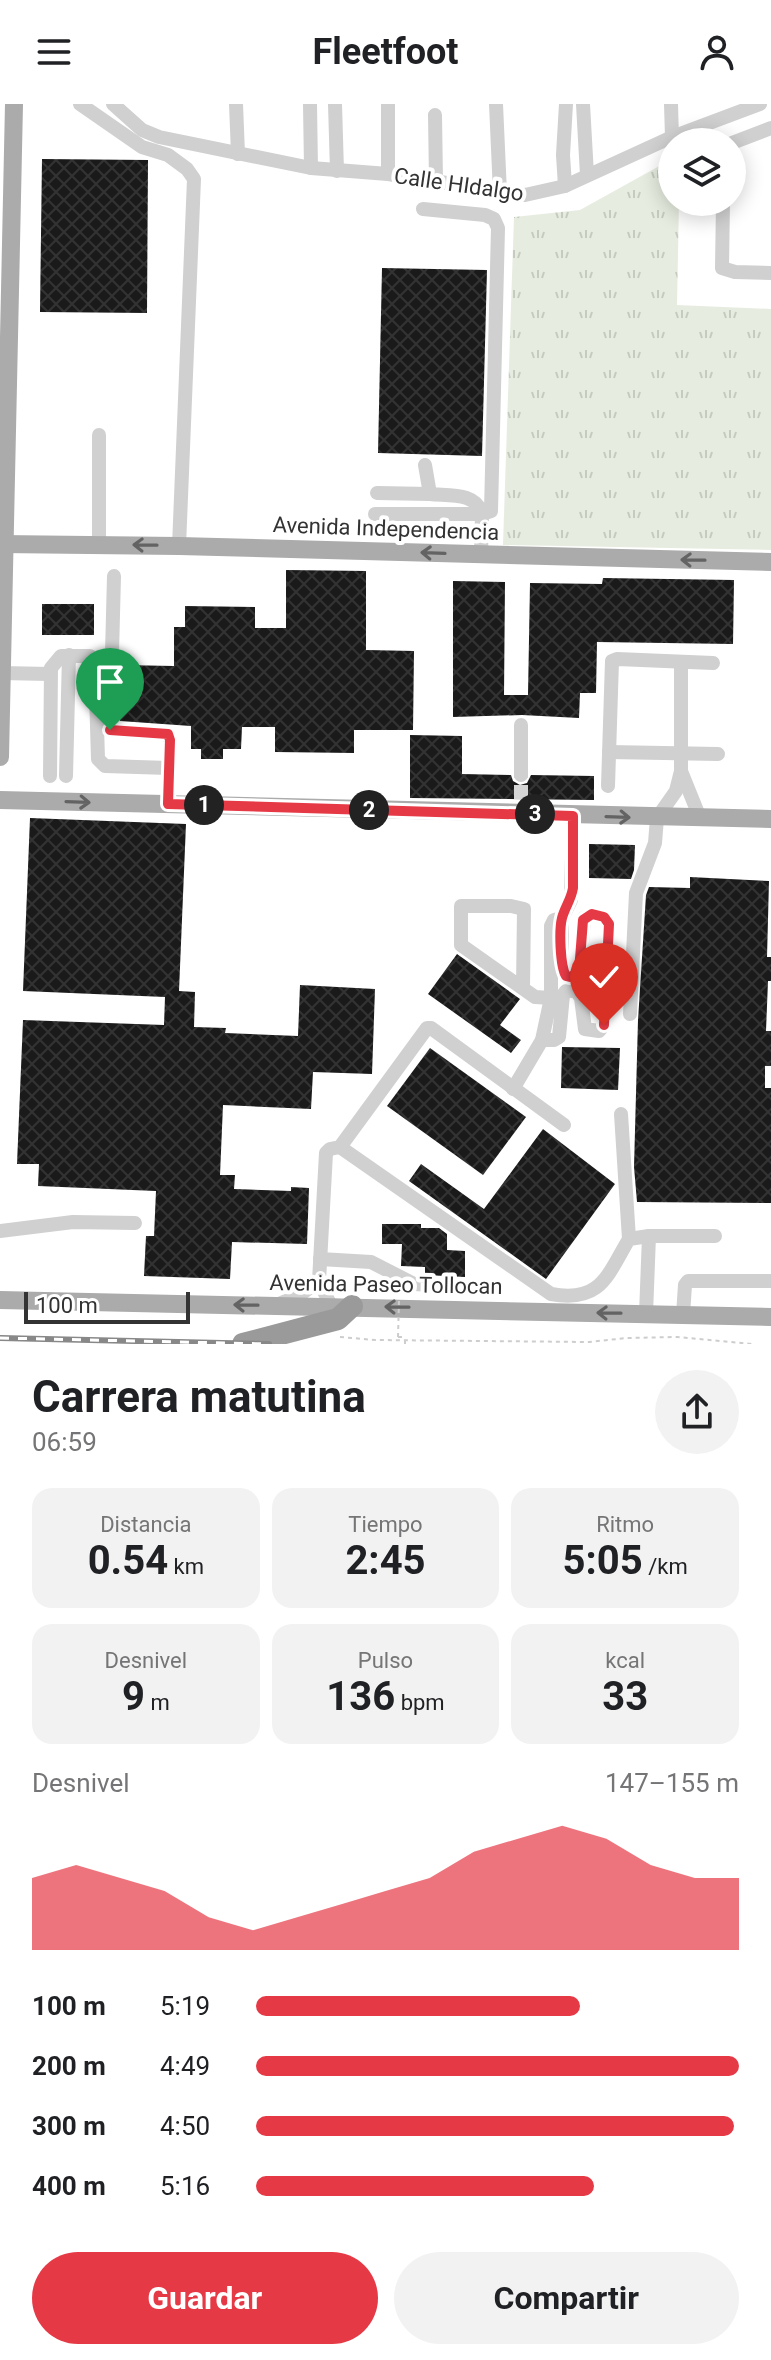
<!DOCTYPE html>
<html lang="es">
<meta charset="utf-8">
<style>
body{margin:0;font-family:Roboto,sans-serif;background:#f2f2f2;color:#202124;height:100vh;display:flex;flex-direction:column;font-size:30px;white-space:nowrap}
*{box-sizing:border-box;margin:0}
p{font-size:26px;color:#757577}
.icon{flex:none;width:44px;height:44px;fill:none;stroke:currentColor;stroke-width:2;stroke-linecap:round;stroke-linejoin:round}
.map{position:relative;height:1240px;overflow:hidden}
.details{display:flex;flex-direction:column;background:#fff;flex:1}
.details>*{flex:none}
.fabs{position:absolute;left:658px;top:24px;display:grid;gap:16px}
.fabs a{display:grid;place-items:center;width:88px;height:88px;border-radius:50%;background:#fff;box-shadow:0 4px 20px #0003;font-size:40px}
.scale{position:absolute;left:24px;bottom:20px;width:166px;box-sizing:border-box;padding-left:8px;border:4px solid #333;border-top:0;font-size:22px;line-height:28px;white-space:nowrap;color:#333;-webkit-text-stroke:6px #fff;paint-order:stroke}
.pin{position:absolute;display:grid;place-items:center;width:68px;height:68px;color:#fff;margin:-82px -34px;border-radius:50% 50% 50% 0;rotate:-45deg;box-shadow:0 0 8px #0007}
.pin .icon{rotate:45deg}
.km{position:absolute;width:40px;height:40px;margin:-20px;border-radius:50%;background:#222;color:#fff;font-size:22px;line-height:40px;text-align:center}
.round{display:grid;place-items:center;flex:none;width:84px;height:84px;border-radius:42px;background:#f2f2f2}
.head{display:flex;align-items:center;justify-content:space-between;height:136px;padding:0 32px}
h1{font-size:44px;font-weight:700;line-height:60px}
.metrics{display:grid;grid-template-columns:repeat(3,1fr);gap:12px;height:136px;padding:8px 32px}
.metrics div{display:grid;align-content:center;border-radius:20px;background:#f2f2f2;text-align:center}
.metrics b{font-size:40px;font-weight:700}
.metrics small{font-size:22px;font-weight:400}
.metrics p{font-size:22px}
.chart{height:224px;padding:16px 32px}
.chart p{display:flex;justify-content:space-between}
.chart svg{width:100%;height:144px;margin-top:8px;fill:#e63946;opacity:.7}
.action{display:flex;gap:16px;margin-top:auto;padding:16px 32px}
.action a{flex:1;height:92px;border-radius:48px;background:#e63946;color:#fff;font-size:32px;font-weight:700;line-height:92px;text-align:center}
.action a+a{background:#f2f2f2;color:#202124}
ul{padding:0 32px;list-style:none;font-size:26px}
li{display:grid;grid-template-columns:128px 96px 1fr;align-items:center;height:60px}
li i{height:20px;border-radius:10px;background:#e63946}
header{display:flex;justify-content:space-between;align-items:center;height:104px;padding:0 32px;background:#fff;font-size:36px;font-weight:700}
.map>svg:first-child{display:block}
.grass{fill:url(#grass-tufts)}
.building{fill:url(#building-cross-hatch)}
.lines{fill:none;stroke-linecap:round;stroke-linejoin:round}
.minor-tunnel{stroke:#d6d6d6;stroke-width:14;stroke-dasharray:14 7;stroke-linecap:butt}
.path{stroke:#cdcdcd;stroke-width:2;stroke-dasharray:4 4;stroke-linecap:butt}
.minor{stroke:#d0d0d0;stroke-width:14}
.major{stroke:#ababab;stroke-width:18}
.highway{stroke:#9a9a9a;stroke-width:22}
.rail-casing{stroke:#888;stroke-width:6}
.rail{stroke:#fff;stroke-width:3;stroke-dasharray:9;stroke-linecap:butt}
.path-bridge{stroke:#cdcdcd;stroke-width:2;stroke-dasharray:4 4;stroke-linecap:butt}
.oneway{stroke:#636363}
.route-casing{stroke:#fff;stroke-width:16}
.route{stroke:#e63946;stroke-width:10}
.labels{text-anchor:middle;stroke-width:8;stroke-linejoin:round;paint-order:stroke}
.street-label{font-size:22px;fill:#333;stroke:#fff}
</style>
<header><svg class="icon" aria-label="menu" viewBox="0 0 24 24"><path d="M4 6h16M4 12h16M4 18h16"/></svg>Fleetfoot<svg class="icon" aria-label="person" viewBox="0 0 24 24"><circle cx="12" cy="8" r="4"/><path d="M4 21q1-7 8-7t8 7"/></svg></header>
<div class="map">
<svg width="771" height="1240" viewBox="0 0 771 1240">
<defs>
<pattern id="grass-tufts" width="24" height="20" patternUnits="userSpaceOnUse" patternTransform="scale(2)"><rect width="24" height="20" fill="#e6ecdf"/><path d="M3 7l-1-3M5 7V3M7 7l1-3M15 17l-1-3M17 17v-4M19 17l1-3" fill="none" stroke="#c6cbc0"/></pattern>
<pattern id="building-cross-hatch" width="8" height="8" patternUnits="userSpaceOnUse" patternTransform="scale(2)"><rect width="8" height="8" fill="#1a1a1a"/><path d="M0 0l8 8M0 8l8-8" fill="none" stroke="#333"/></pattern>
</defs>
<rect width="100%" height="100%" fill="#fff"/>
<!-- grass -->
<path class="grass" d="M672,55V98H679L677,201L771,205V446L503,441L514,113L580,106Z"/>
<!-- building -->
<g class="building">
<path d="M42,55L148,56L147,209L40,208Z"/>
<path d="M382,164L487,166L482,352L378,349Z"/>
<path d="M286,466L366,467V546L414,547L413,626H354V649L275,648V623H242L241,645H223V655H201V645H191V622L120,617L122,561L174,562V523H185V502L255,503V524H286Z"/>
<path d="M603,474L734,476L733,540L597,538L596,589H580L579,614L522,611L453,613V477L505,478L504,591H528L530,479L602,480Z"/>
<rect x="42" y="500" width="52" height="31"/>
<path d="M410,631L462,632V670L511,671L513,677L520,681L527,679L531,671L594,672V696L410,694Z"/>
<path d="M30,714L186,720L179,887L195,888L194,923L226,924L225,929L298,932L300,881L375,885L372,970L313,968L311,1005L223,1001L220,1071H235L234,1085L291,1087V1083L309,1084L307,1140L232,1138L230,1175L144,1172L146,1132H154L156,1087L38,1082L39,1060H17L23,916L164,921L165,893L23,887Z"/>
<path d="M589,740L635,741L634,766L631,775L589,774Z"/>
<path d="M690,773L769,777L767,853H771V877H768L766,927H771V962H765V984H771V1099L637,1098L634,1063L638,916L646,791L649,783L690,784Z"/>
<path d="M457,850L520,895L500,921L521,936L511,949L428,890Z"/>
<path d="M562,943L620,944L618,986L561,984Z"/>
<path d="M430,944L526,1013L483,1071L387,1002Z"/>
<path d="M543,1025L615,1080L546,1175L409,1077L421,1060L484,1105Z"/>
<path d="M382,1120H421V1124H439L447,1130V1146L465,1147V1173L425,1171V1163L401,1162L402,1140H382Z"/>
</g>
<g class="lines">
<!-- minor-tunnel -->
<path class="minor-tunnel" d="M521,695V671"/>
<!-- path -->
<g class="path">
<path d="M340,1233L375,1236L589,1238L627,1234L677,1233L752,1240"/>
<path d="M398,1233H405"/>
</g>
<!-- minor -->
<g class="minor">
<path d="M80,0L142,43L168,51L187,65L194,75L179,442"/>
<path d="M113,0L142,26L159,33L311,64L388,70L525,91L565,82L672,33L760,0"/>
<path d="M236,0L238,50"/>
<path d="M310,0L311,64"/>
<path d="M335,0L337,67"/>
<path d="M388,0V70"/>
<path d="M496,0L500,89"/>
<path d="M583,0L587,71"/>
<path d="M671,0L672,33"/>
<path d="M435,11L436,77"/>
<path d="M732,39L771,24"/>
<path d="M565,82L563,51L566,0"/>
<path d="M723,98L722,164L735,168L771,169"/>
<path d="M423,105L485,111L494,115L498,124L491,407L482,410C476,388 449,392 430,390L425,361"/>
<path d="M99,331V441"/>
<path d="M377,389L430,390"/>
<path d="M375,410H482L481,451"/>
<path d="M114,472L110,626L168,630L170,636L169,664"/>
<path d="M1,569L50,570"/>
<path d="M521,621V671"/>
<path d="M609,648L718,650"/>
<path d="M681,667L700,714"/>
<path d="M50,672L51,564L61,552H90L95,556L98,655L105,662L169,664L168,700"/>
<path d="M66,672L69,551"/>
<path d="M608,682L612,557L617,555L713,559"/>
<path d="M562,814L571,796L573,712"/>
<path d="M523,884L524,805L511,802H461V841L535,893L551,894V822L554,816L562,814V864L566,872L570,873L577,870L580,865L584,814L592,810L604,813L609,820L604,921L599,927L585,925L581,894L576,887H566L563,891L559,933L554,936H542"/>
<path d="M630,910L636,789L655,739L657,714L676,687L681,667V559"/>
<path d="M513,985L542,936L551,894"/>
<path d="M621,1010L629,1135"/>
<path d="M340,1043L551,1190C601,1199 607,1172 629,1135L649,1132"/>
<path d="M0,1127L73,1118L135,1119"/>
<path d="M320,1155L371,1158L414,1180L485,1184"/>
<path d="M279,1200L298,1192L319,1177"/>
<path d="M331,1202L319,1177L326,1049L330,1045L340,1043L427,924H431L564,1021"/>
<path d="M646,1210L649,1132H715"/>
<path d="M683,1211L685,1181L688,1177H771"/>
</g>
<!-- major -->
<g class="major">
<path d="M0,440L179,442L771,458"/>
<path d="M0,653L14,0"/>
<path d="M0,696L771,715"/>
<path d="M0,1196L771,1213"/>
</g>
<!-- highway -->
<path class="highway" d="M243,1240L338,1215L352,1202"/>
<defs>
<path id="rail" d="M0,1234L269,1240"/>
</defs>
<!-- rail casing -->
<use href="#rail" class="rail-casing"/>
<!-- rail -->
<use href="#rail" class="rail"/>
<!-- path-bridge -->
<g class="path-bridge">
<path d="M398,1233L399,1196"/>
<path d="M405,1240V1233"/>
</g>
</g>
<!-- one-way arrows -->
<defs><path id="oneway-shaft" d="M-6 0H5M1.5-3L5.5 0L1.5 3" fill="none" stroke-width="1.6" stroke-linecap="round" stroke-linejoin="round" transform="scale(2)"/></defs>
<g class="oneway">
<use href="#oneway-shaft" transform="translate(145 441) rotate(-179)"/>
<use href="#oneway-shaft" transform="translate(433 449) rotate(-178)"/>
<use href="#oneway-shaft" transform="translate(693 456) rotate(-179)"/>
<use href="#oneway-shaft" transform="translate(78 698) rotate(2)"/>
<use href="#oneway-shaft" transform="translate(618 713) rotate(2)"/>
<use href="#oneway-shaft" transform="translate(246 1201) rotate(-179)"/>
<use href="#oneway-shaft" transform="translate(397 1203) rotate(-179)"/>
<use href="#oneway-shaft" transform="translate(609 1209) rotate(-179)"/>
</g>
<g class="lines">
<defs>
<path id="route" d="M110,626L168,630L170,636L168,700L573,712V784C571,796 565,803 562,814C559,826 560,862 566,872L570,873L579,868L583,816L592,810L604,813L609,820L604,921"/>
</defs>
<!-- route casing -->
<use href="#route" class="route-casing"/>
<!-- route -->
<use href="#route" class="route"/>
</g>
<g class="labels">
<!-- street labels -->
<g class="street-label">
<text transform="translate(459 80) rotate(8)" y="8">Calle HIdalgo</text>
<text transform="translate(386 424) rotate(2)" y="8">Avenida Independencia</text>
<text transform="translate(386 1180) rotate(1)" y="8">Avenida Paseo Tollocan</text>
</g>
</g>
</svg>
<div class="fabs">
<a><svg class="icon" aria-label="layers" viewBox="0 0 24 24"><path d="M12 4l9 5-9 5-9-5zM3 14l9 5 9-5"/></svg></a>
</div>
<div class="scale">100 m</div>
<div class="pin" style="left:110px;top:626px;background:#1e9e55"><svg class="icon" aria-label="arrive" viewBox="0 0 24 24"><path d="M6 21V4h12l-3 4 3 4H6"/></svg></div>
<div class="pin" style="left:604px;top:921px;background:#d93025"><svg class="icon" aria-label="check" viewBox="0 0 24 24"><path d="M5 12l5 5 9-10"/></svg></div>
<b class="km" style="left:204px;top:701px">1</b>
<b class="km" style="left:369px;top:706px">2</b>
<b class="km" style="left:535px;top:710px">3</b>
</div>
<section class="details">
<div class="head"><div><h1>Carrera matutina</h1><p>06:59</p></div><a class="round"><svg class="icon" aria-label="share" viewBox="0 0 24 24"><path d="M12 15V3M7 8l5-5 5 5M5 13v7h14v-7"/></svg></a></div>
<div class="metrics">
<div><p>Distancia</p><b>0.54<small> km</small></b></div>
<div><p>Tiempo</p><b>2:45</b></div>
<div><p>Ritmo</p><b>5:05<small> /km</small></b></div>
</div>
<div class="metrics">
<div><p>Desnivel</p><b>9<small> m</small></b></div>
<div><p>Pulso</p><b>136<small> bpm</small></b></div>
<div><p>kcal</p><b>33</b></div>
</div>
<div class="chart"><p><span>Desnivel</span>147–155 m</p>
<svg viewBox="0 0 160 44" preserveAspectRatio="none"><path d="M0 44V22L10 18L20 22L30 26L40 34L50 38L60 34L70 30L80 26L90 22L100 14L110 10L120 6L130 10L140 18L150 22L160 22V44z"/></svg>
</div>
<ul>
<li><b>100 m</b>5:19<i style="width:67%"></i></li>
<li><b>200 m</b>4:49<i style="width:100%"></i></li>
<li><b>300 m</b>4:50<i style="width:99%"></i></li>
<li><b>400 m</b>5:16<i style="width:70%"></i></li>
</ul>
<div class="action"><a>Guardar</a><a>Compartir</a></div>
</section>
